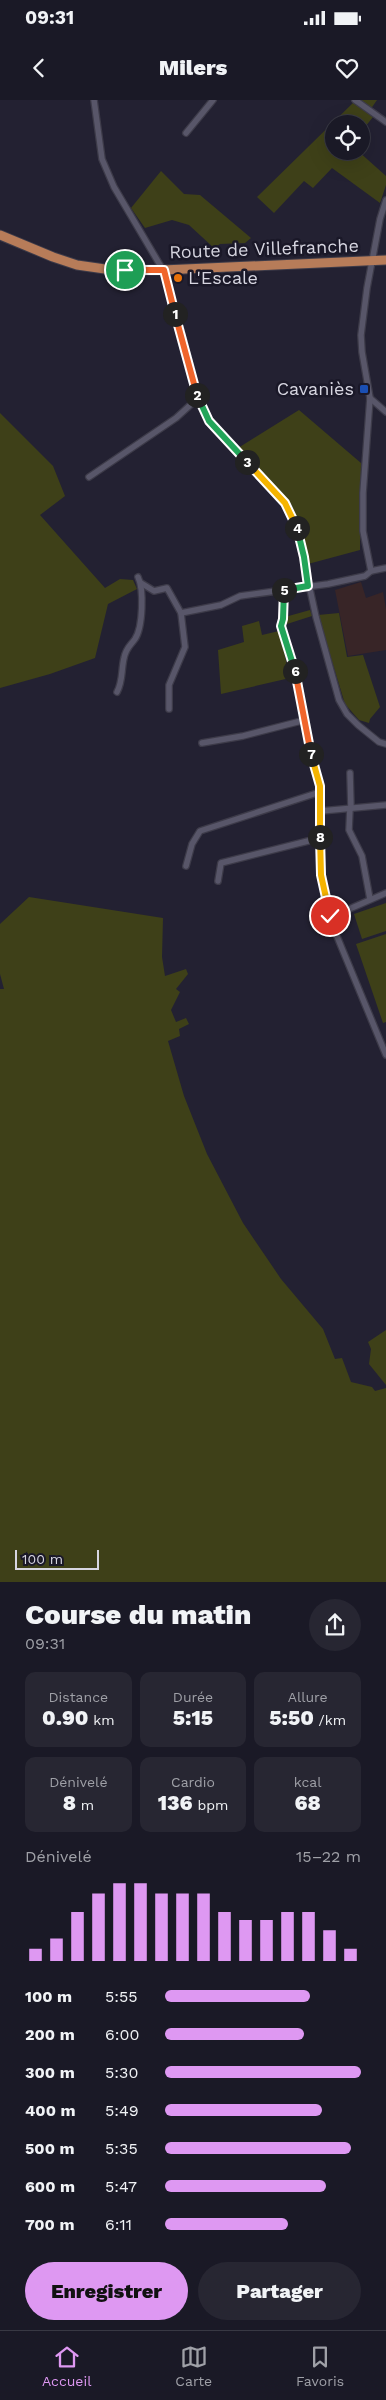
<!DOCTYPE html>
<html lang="fr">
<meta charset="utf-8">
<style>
body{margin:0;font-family:"Work Sans",sans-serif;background:#272632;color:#f1f3f6;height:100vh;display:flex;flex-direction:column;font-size:19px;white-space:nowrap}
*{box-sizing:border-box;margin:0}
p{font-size:16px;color:#9fa0a7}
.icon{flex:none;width:28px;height:28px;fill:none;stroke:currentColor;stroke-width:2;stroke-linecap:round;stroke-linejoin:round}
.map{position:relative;height:1482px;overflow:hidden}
.side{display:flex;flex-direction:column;background:#1a1926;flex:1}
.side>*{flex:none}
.tools{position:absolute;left:325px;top:15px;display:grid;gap:10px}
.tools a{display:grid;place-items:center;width:45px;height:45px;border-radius:50%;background:#1a1926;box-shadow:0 5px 20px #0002,0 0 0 1px #383843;font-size:25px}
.scale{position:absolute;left:15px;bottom:12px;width:84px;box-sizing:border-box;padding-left:5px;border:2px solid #d7d6e1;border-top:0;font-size:14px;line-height:18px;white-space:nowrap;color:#d7d6e1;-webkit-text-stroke:4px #1a1828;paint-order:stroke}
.pin{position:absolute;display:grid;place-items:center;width:42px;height:42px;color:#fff;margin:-21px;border:2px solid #fff;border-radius:50%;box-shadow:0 1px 5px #0007}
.km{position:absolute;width:25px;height:25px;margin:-12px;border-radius:50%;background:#222;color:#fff;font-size:14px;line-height:25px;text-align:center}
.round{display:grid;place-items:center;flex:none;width:52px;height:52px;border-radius:26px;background:#272632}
.overview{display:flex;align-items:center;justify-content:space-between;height:85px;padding:0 25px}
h1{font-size:28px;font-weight:800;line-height:38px}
.figures{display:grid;grid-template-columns:repeat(3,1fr);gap:8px;height:85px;padding:5px 25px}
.figures div{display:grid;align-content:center;border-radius:10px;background:#272632;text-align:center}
.figures b{font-size:21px;font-weight:800}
.figures small{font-size:14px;font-weight:400}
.figures p{font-size:14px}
.chart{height:140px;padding:10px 25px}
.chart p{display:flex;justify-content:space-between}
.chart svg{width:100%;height:90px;margin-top:5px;stroke:#de98f2;stroke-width:6}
.action{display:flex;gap:10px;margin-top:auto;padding:10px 25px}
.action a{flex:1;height:58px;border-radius:30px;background:#de98f2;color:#111;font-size:20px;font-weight:800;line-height:58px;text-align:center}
.action a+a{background:#272632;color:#f1f3f6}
ul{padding:0 25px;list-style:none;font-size:16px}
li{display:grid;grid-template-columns:80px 60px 1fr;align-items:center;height:38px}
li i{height:12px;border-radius:6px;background:#de98f2}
.status{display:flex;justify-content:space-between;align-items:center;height:35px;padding:0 25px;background:#1a1926;direction:ltr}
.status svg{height:14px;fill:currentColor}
header{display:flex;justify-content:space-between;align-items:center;height:65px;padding:0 25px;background:#1a1926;font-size:22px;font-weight:800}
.tabs{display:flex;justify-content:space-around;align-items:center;height:70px;border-top:1px solid #383843;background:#1a1926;font-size:14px;color:#9fa0a7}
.tabs a{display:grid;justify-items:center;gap:2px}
.tabs .active{color:#de98f2}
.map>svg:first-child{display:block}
.education{fill:#382527}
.green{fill:#3e4018}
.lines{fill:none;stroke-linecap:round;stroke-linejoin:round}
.street-casing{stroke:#3d3b49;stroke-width:8}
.primary-casing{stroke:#3d3b49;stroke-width:11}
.street{stroke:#585669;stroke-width:5.5}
.primary{stroke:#b77c59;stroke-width:9}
.split-1-casing{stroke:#fff;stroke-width:10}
.split-2-casing{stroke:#fff;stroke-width:10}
.split-3-casing{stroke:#fff;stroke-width:10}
.split-4-casing{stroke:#fff;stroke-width:10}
.split-5-casing{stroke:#fff;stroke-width:10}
.split-6-casing{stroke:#fff;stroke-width:10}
.split-7-casing{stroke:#fff;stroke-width:10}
.split-8-casing{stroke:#fff;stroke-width:10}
.split-9-casing{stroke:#fff;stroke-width:10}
.split-1{stroke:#f0652b;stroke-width:6}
.split-2{stroke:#f0652b;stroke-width:6}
.split-3{stroke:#22a559;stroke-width:6}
.split-4{stroke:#f5b400;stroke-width:6}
.split-5{stroke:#22a559;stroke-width:6}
.split-6{stroke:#22a559;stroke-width:6}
.split-7{stroke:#f0652b;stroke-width:6}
.split-8{stroke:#f5b400;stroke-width:6}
.split-9{stroke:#f5b400;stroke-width:6}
.food-dot{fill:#e8710a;stroke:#1a1828;stroke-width:2}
.transit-dot{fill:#1a4fb4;stroke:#1a1828;stroke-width:2}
.labels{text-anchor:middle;stroke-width:5;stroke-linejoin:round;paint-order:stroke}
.street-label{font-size:18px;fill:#d7d6e1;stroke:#1a1828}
.poi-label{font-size:18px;fill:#d7d6e1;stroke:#1a1828;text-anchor:start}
</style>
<div class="status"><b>09:31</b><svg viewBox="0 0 49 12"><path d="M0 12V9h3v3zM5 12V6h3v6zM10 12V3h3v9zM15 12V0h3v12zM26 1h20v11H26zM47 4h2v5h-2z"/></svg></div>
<header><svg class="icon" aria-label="back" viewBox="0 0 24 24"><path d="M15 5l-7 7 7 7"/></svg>Milers<svg class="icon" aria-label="heart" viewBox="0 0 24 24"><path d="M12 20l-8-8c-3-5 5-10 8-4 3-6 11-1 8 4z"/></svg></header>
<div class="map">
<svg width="386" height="1483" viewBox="0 0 386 1483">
<rect width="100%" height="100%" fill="#232132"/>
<!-- education -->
<path class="education" d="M361,482L366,498L383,492L386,509V550L348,556L335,490Z"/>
<!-- green -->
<g class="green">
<path d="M356,0H377L368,13L373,17L361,32V24H334V51H358L386,76V85L380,103L332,68L313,88L304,81L274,113L257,97Z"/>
<path d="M161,71L184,94L200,95L251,138L245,143L220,144L214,148L189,125L172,120L145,128L131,108Z"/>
<path d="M299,310L361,363L360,450L308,464L303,431L291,404L238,348Z"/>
<path d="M0,313L53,366L65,396L40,415L105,488L120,479L133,480L137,489L108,504L95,558L50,574L0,588Z"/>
<path d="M310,510L312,516L287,524L285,517Z"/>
<path d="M339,513L347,557L363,555L380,607L370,619L369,623L359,620L345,604L318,515Z"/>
<path d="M259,521L262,535L279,531L290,578L221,594L218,550L244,542L242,526Z"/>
<path d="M29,797L163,818L162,857L165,876L186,869L188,874L176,889L180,892L171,910L176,922L186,918L189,924L179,929L180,936L168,941L184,996L207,1054L243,1123L281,1179L323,1229L335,1259L342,1258L351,1282L372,1287L375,1291L386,1288V1482H0V889H4L0,874V824Z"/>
<path d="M386,803V831L362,839L354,814Z"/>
<path d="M386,834V922L383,923L356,844Z"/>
<path d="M386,1230V1285L369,1264L371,1249L368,1242Z"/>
</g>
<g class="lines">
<defs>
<g id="street">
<path d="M94,0L102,59L114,87L163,170L198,298L209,321L285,403L296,425L316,517L339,600L347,614L358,625L379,642L386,644"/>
<path d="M355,0L386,22"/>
<path d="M186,33L213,0"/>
<path d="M370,298L386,312"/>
<path d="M89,377L176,318L198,298"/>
<path d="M371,471L363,431V393L370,298L362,252L361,235L367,188L380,119L386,100"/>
<path d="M141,483L154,491L167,488L181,513L185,547L169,585V609"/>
<path d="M283,491V519L281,526L296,576L312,661L320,686L321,775L328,808L336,834L386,955"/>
<path d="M181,513L221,505L240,496L328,484L365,476L371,471L386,468"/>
<path d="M117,592C123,581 121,571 124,558C126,548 130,546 135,539C143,527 144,489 138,477"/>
<path d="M202,643L243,636L305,620"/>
<path d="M350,673L351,708"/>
<path d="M350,708L349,730L362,756L370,799"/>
<path d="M321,711L386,705"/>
<path d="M186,766L192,744L200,731L320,692"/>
<path d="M218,781L221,763L320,738"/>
<path d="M331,817L386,793"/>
</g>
<path id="primary" d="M0,135L53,157L77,165L112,170H163L386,160"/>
</defs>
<!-- street casing -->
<use href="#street" class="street-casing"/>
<!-- primary casing -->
<use href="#primary" class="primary-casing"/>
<!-- street -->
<use href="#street" class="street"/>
<!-- primary -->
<use href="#primary" class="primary"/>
</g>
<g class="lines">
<defs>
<path id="split-1" d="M125,170H164L175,214"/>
<path id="split-2" d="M175,214L197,295"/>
<path id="split-3" d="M197,295L209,321L247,362"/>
<path id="split-4" d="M247,362L285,403L297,428"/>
<path id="split-5" d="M284,490L308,486L304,457L297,428"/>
<path id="split-6" d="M284,490L283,519L281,526L295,571"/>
<path id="split-7" d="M295,571L311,654"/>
<path id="split-8" d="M311,654L320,686V737"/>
<path id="split-9" d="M320,737L321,775L330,816"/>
</defs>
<!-- split-1 casing -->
<use href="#split-1" class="split-1-casing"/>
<!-- split-2 casing -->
<use href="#split-2" class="split-2-casing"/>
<!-- split-3 casing -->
<use href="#split-3" class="split-3-casing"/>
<!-- split-4 casing -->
<use href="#split-4" class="split-4-casing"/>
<!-- split-5 casing -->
<use href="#split-5" class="split-5-casing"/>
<!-- split-6 casing -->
<use href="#split-6" class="split-6-casing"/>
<!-- split-7 casing -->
<use href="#split-7" class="split-7-casing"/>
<!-- split-8 casing -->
<use href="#split-8" class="split-8-casing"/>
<!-- split-9 casing -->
<use href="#split-9" class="split-9-casing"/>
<!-- split-1 -->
<use href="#split-1" class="split-1"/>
<!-- split-2 -->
<use href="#split-2" class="split-2"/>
<!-- split-3 -->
<use href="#split-3" class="split-3"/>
<!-- split-4 -->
<use href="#split-4" class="split-4"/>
<!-- split-5 -->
<use href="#split-5" class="split-5"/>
<!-- split-6 -->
<use href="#split-6" class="split-6"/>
<!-- split-7 -->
<use href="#split-7" class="split-7"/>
<!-- split-8 -->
<use href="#split-8" class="split-8"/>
<!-- split-9 -->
<use href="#split-9" class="split-9"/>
</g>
<!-- markers -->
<circle class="food-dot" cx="178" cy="178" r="5"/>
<rect class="transit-dot" x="359" y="284" width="10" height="10" rx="2.5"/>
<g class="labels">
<!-- street labels -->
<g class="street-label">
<text transform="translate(264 149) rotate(-2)" y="6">Route de Villefranche</text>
</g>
<!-- poi labels -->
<g class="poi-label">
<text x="188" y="184">L'Escale</text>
<text x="354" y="295" text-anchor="end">Cavaniès</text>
</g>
</g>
</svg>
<div class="tools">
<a><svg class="icon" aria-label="locate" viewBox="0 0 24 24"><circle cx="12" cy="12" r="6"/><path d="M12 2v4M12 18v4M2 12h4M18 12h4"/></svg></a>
</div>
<div class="scale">100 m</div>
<div class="pin" style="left:125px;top:170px;background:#1e9e55"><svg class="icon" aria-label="arrive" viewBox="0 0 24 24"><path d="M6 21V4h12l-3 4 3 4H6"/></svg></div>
<div class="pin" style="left:330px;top:816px;background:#d93025"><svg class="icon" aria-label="check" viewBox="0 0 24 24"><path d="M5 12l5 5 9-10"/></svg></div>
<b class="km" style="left:175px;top:214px">1</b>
<b class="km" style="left:197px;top:295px">2</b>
<b class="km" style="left:247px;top:362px">3</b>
<b class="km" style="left:297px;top:428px">4</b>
<b class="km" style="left:284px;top:490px">5</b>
<b class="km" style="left:295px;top:571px">6</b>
<b class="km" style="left:311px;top:654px">7</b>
<b class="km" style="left:320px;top:737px">8</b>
</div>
<section class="side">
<div class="overview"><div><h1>Course du matin</h1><p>09:31</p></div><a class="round"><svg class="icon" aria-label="share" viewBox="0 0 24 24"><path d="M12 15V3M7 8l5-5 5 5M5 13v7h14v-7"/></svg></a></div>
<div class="figures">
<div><p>Distance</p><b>0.90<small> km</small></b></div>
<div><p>Durée</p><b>5:15</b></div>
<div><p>Allure</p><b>5:50<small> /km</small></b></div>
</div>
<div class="figures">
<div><p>Dénivelé</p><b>8<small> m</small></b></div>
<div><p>Cardio</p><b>136<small> bpm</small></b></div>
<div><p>kcal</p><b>68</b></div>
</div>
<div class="chart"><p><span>Dénivelé</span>15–22 m</p>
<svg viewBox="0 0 160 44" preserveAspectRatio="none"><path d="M5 44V38M15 44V33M25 44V20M35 44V11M45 44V6M55 44V6M65 44V11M75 44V11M85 44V11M95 44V20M105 44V24M115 44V24M125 44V20M135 44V20M145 44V29M155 44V38"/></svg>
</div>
<ul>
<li><b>100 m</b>5:55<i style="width:74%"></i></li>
<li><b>200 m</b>6:00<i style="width:71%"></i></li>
<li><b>300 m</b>5:30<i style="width:100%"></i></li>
<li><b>400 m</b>5:49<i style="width:80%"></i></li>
<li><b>500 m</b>5:35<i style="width:95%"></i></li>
<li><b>600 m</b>5:47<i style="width:82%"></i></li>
<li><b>700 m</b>6:11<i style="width:63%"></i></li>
</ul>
<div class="action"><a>Enregistrer</a><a>Partager</a></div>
</section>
<nav class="tabs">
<a class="active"><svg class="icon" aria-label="home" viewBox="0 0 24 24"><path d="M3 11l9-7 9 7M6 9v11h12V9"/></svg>Accueil</a>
<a><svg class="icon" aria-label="map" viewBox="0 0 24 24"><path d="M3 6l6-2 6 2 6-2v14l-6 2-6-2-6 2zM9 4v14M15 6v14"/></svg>Carte</a>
<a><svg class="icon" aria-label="saved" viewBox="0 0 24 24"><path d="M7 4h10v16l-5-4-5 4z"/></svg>Favoris</a>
</nav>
